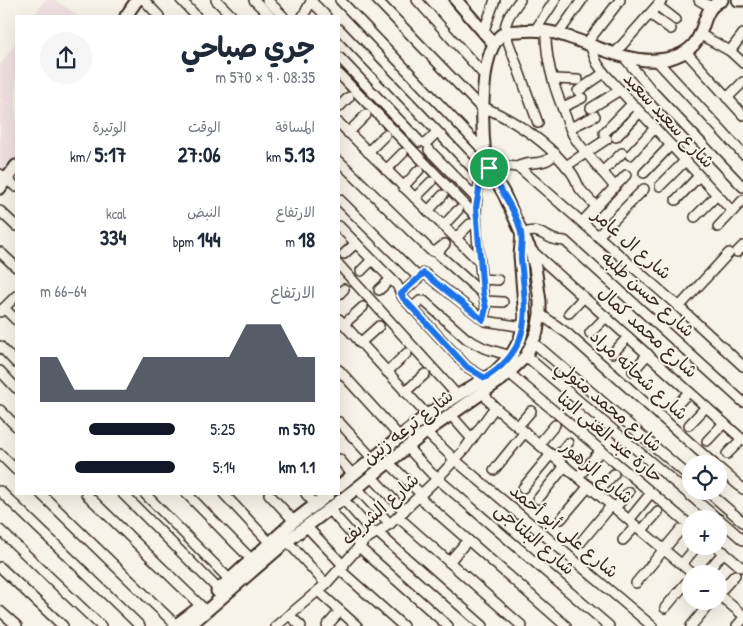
<!DOCTYPE html>
<html lang="ar">
<meta charset="utf-8">
<style>
body{margin:0;font-family:"Patrick Hand","Playpen Sans Arabic",sans-serif;background:#f6f6f7;color:#1f2937;direction:rtl;height:100vh;display:flex;flex-direction:column;font-size:19px;white-space:nowrap}
*{box-sizing:border-box;margin:0}
p{font-size:16px;color:#747a83}
.icon{flex:none;width:28px;height:28px;fill:none;stroke:currentColor;stroke-width:2;stroke-linecap:round;stroke-linejoin:round}
.map{position:relative;flex:1;overflow:hidden;direction:ltr}
.details{position:absolute;left:15px;top:15px;width:325px;height:480px;display:flex;flex-direction:column;background:#fff;border-radius:0px;box-shadow:0 5px 20px #0002;direction:rtl}
.details>*{flex:none}
.fabs{position:absolute;left:682px;top:455px;display:grid;gap:10px}
.fabs a{display:grid;place-items:center;width:45px;height:45px;border-radius:50%;background:#fff;box-shadow:0 5px 20px #0002;font-size:25px}
.pin{position:absolute;display:grid;place-items:center;width:42px;height:42px;color:#fff;margin:-21px;border:2px solid #fff;border-radius:50%;box-shadow:0 1px 5px #0007}
.round{display:grid;place-items:center;flex:none;width:52px;height:52px;border-radius:26px;background:#f6f6f7}
.overview{display:flex;align-items:center;justify-content:space-between;height:85px;padding:0 25px}
h1{font-size:28px;font-weight:700;line-height:38px}
.figures{display:grid;grid-template-columns:repeat(3,1fr);gap:8px;height:85px;padding:5px 25px}
.figures div{display:grid;align-content:center}
.figures b{font-size:21px;font-weight:700}
.figures small{font-size:14px;font-weight:400}
.figures p{font-size:14px}
.chart{height:140px;padding:10px 25px}
.chart p{display:flex;justify-content:space-between}
.chart svg{width:100%;height:90px;margin-top:5px;fill:#111827;opacity:.7}
ul{padding:0 25px;list-style:none;font-size:16px}
li{display:grid;grid-template-columns:80px 60px 1fr;align-items:center;height:38px}
li i{height:12px;border-radius:6px;background:#111827}
.map>svg:first-child{display:block}
.built{fill:#f1e0e1}
.lines{fill:none;stroke-linecap:round;stroke-linejoin:round}
.street-casing{stroke:#3b2a1e;stroke-width:12}
.secondary-casing{stroke:#3b2a1e;stroke-width:15}
.street{stroke:#f7f3e8;stroke-width:9}
.secondary{stroke:#f7f3e8;stroke-width:11}
.route-casing{stroke:#fff;stroke-width:10}
.route{stroke:#1a73e8;stroke-width:6}
.labels{text-anchor:middle;stroke-width:4;stroke-linejoin:round;paint-order:stroke}
.street-label{font-size:18px;fill:#3b2a1e;stroke:#f7f3e8}
</style>
<div class="map">
<svg width="743" height="626" viewBox="0 0 743 626">
<rect width="100%" height="100%" fill="#f7f3e8"/>
<filter id="ink" filterUnits="userSpaceOnUse"><feTurbulence type="fractalNoise" baseFrequency=".02" numOctaves="2"/><feDisplacementMap in="SourceGraphic" scale="10" xChannelSelector="R" yChannelSelector="G"/><feConvolveMatrix kernelMatrix="1 2 1 2 8 2 1 2 1" color-interpolation-filters="sRGB"/></filter>
<g filter="url(#ink)">
<!-- built -->
<g class="built">
<path d="M45,0H55L79,16H34Z"/>
<path d="M16,43V159L7,172L0,168V100L12,107L0,99V65Z"/>
</g>
<g class="lines">
<defs>
<g id="street">
<path d="M144,0L159,16"/>
<path d="M181,0L196,16"/>
<path d="M216,0L232,16"/>
<path d="M254,0L270,16"/>
<path d="M267,0L283,16"/>
<path d="M340,0L484,151"/>
<path d="M377,0L484,111"/>
<path d="M417,0L485,76"/>
<path d="M520,0C513,10 504,20 505,33L538,123"/>
<path d="M699,0L711,7"/>
<path d="M311,1L326,16"/>
<path d="M658,6L676,20"/>
<path d="M650,14L671,29"/>
<path d="M303,16L312,0"/>
<path d="M339,29L481,177"/>
<path d="M536,29L555,0"/>
<path d="M546,32C545,67 560,103 573,135L579,144L615,187"/>
<path d="M483,33L495,0"/>
<path d="M558,34L582,0"/>
<path d="M701,35L730,51L743,63"/>
<path d="M586,44L620,0"/>
<path d="M590,45L597,63L604,73L732,211"/>
<path d="M730,51L743,34"/>
<path d="M686,52L743,115"/>
<path d="M615,53L662,0"/>
<path d="M623,56L653,92L743,187"/>
<path d="M339,57L420,142"/>
<path d="M656,60L743,154"/>
<path d="M339,74L476,216"/>
<path d="M554,79L578,80"/>
<path d="M578,91L604,73"/>
<path d="M727,98L743,82"/>
<path d="M339,107L349,97"/>
<path d="M484,107C517,122 548,142 571,172C575,177 577,183 580,189C585,195 591,201 596,206"/>
<path d="M563,107L582,98"/>
<path d="M591,108L620,90"/>
<path d="M339,123L480,262"/>
<path d="M570,128L595,116"/>
<path d="M348,133L366,115"/>
<path d="M604,133L632,104"/>
<path d="M616,137L640,112"/>
<path d="M426,143L437,132"/>
<path d="M429,150L477,199"/>
<path d="M368,152L385,135"/>
<path d="M630,155L655,128"/>
<path d="M339,161L430,250L435,252L445,244L437,253L483,294"/>
<path d="M566,166L607,139"/>
<path d="M517,167C530,160 546,167 555,153"/>
<path d="M386,170L403,153"/>
<path d="M491,172C502,168 510,163 521,169L679,307L743,366"/>
<path d="M602,172L622,153"/>
<path d="M644,173L671,145"/>
<path d="M0,174L16,187"/>
<path d="M660,186L685,161"/>
<path d="M403,187L419,170"/>
<path d="M415,198L431,182"/>
<path d="M339,199L418,277"/>
<path d="M676,200L699,176"/>
<path d="M0,211L16,226"/>
<path d="M428,211L443,195"/>
<path d="M695,217L717,195"/>
<path d="M582,222L626,175"/>
<path d="M339,226L397,285L403,298L467,367L485,378"/>
<path d="M443,226L458,210"/>
<path d="M718,227L743,200"/>
<path d="M522,234C537,228 539,233 553,239C557,241 561,240 565,241L743,402"/>
<path d="M598,236L644,189"/>
<path d="M456,238L470,224"/>
<path d="M530,249L743,440"/>
<path d="M0,252L16,267"/>
<path d="M737,252L743,246"/>
<path d="M344,254L356,243"/>
<path d="M339,265L457,395"/>
<path d="M361,271L372,260"/>
<path d="M482,279L498,280"/>
<path d="M379,290L391,279"/>
<path d="M339,294L344,289"/>
<path d="M401,294L424,273L485,321L524,327"/>
<path d="M485,301L503,302"/>
<path d="M679,307L729,253"/>
<path d="M4,308L16,320"/>
<path d="M412,308L420,301H424L467,339L484,348L511,356"/>
<path d="M0,312L16,296"/>
<path d="M569,313L584,297"/>
<path d="M540,314L568,334L714,464"/>
<path d="M339,319L427,415"/>
<path d="M483,319L486,308L483,294C481,265 468,195 484,173"/>
<path d="M344,324L363,307"/>
<path d="M590,333L606,317"/>
<path d="M533,342L691,478"/>
<path d="M360,343L379,326"/>
<path d="M0,346L16,363"/>
<path d="M613,353L628,337"/>
<path d="M526,356L718,519"/>
<path d="M339,370L400,437"/>
<path d="M0,371L16,388"/>
<path d="M633,371L648,354"/>
<path d="M387,372L407,353"/>
<path d="M509,373L691,526"/>
<path d="M405,392L425,374"/>
<path d="M484,392L488,400L498,410L693,574"/>
<path d="M674,408L689,392"/>
<path d="M0,410L16,426"/>
<path d="M450,414L472,439"/>
<path d="M339,422L373,459"/>
<path d="M689,425L706,407"/>
<path d="M518,426L531,411"/>
<path d="M426,432L455,460L652,626"/>
<path d="M707,441L724,423"/>
<path d="M539,444L555,425"/>
<path d="M407,447L431,473L609,626"/>
<path d="M0,454L16,470"/>
<path d="M727,454L742,439"/>
<path d="M556,458L568,443"/>
<path d="M339,459L353,475"/>
<path d="M389,463L421,494"/>
<path d="M719,468L743,489"/>
<path d="M494,470L525,432"/>
<path d="M372,477L404,511"/>
<path d="M578,477L601,450"/>
<path d="M357,488L390,524"/>
<path d="M523,488L551,454"/>
<path d="M0,491L140,626"/>
<path d="M707,491L743,522"/>
<path d="M597,493L614,474"/>
<path d="M41,494L176,625"/>
<path d="M86,494L201,606"/>
<path d="M123,494L219,590"/>
<path d="M145,494L230,580"/>
<path d="M187,494L251,559"/>
<path d="M224,494L270,543"/>
<path d="M269,494L294,521"/>
<path d="M306,494L315,504"/>
<path d="M419,497L566,626"/>
<path d="M343,499L374,534"/>
<path d="M538,499L565,466"/>
<path d="M615,508L629,492"/>
<path d="M329,509L361,545"/>
<path d="M398,517L522,626"/>
<path d="M561,519L589,486"/>
<path d="M719,519L743,540"/>
<path d="M629,520L651,493"/>
<path d="M306,526L344,566"/>
<path d="M0,530L101,626"/>
<path d="M642,530L658,512"/>
<path d="M377,532L483,626"/>
<path d="M623,540L636,526"/>
<path d="M287,541L326,584"/>
<path d="M581,542L612,505"/>
<path d="M716,546L741,567"/>
<path d="M359,547L448,626"/>
<path d="M449,562L468,540"/>
<path d="M682,564L697,546"/>
<path d="M0,567L63,626"/>
<path d="M340,570L403,626"/>
<path d="M705,574L724,552"/>
<path d="M636,583L681,529"/>
<path d="M318,591L357,626"/>
<path d="M719,593L735,575"/>
<path d="M719,595L743,615"/>
<path d="M665,608L691,577"/>
<path d="M0,611L17,626"/>
<path d="M289,615L301,626"/>
<path d="M276,626L326,584L365,540L390,524L438,478L464,450L495,407"/>
<path d="M327,626L340,611"/>
<path d="M691,626L712,601"/>
<path d="M737,626L743,619"/>
</g>
<g id="secondary">
<path d="M456,0L494,44"/>
<path d="M738,0H743"/>
<path d="M126,16L137,0"/>
<path d="M0,188L16,166"/>
<path d="M339,486L427,415L495,372L511,356L520,339L525,318L520,255L522,234"/>
<path d="M217,591L294,521L329,494"/>
<path d="M175,626L200,607"/>
<path d="M189,626L287,541L357,488L426,432L502,379L526,356L537,332L540,314V301L535,267L530,249L522,234L504,194L489,168L485,157C482,130 478,48 504,33C508,31 515,31 519,31C539,29 551,31 571,38C600,48 633,65 666,59C715,49 693,12 722,0"/>
</g>
</defs>
<!-- street casing -->
<use href="#street" class="street-casing"/>
<!-- secondary casing -->
<use href="#secondary" class="secondary-casing"/>
<!-- street -->
<use href="#street" class="street"/>
<!-- secondary -->
<use href="#secondary" class="secondary"/>
</g>
</g>
<g class="lines" filter="url(#ink)">
<defs>
<path id="route" d="M489,168C498,187 517,212 521,233C523,241 520,251 521,260C526,309 534,348 485,378L467,367L403,298L401,294L424,273L483,320L486,308L483,294L476,208L481,177Z"/>
</defs>
<!-- route casing -->
<use href="#route" class="route-casing"/>
<!-- route -->
<use href="#route" class="route"/>
</g>
<g class="labels">
<!-- street labels -->
<g class="street-label">
<text transform="translate(669 120) rotate(47)" y="6">شارع سعيد سعيد</text>
<text transform="translate(632 244) rotate(41)" y="6">شارع ال عامر</text>
<text transform="translate(648 294) rotate(42)" y="6">شارع حسن طلبه</text>
<text transform="translate(648 332) rotate(42)" y="6">شارع محمد كمال</text>
<text transform="translate(639 375) rotate(42)" y="6">شارع شحاته مراد</text>
<text transform="translate(609 406) rotate(40)" y="6">شارع محمد متولي</text>
<text transform="translate(408 427) rotate(-38)" y="6">شارع ترعه زنين</text>
<text transform="translate(610 437) rotate(40)" y="6">حارة عبد الغنى البنا</text>
<text transform="translate(597 472) rotate(40)" y="6">شارع الزهور</text>
<text transform="translate(380 509) rotate(-42)" y="6">شارع الشريف</text>
<text transform="translate(564 531) rotate(40)" y="6">شارع على أبو أحمد</text>
<text transform="translate(535 539) rotate(41)" y="6">شارع البلتاجى</text>
</g>
</g>
</svg>
<div class="fabs">
<a><svg class="icon" aria-label="locate" viewBox="0 0 24 24"><circle cx="12" cy="12" r="6"/><path d="M12 2v4M12 18v4M2 12h4M18 12h4"/></svg></a>
<a>+</a>
<a>−</a>
</div>
<div class="pin" style="left:489px;top:168px;background:#1e9e55"><svg class="icon" aria-label="arrive" viewBox="0 0 24 24"><path d="M6 21V4h12l-3 4 3 4H6"/></svg></div>
<section class="details">
<div class="overview"><div><h1>جري صباحي</h1><p>08:35 · 9 × 570 m</p></div><a class="round"><svg class="icon" aria-label="share" viewBox="0 0 24 24"><path d="M12 15V3M7 8l5-5 5 5M5 13v7h14v-7"/></svg></a></div>
<div class="figures">
<div><p>المسافة</p><b>5.13<small> km</small></b></div>
<div><p>الوقت</p><b>27:06</b></div>
<div><p>الوتيرة</p><b>5:17<small> /km</small></b></div>
</div>
<div class="figures">
<div><p>الارتفاع</p><b>18<small> m</small></b></div>
<div><p>النبض</p><b>144<small> bpm</small></b></div>
<div><p>kcal</p><b>334</b></div>
</div>
<div class="chart"><p><span>الارتفاع</span>64–66 m</p>
<svg viewBox="0 0 160 44" preserveAspectRatio="none"><path d="M0 44V22L10 22L20 38L30 38L40 38L50 38L60 22L70 22L80 22L90 22L100 22L110 22L120 6L130 6L140 6L150 22L160 22V44z"/></svg>
</div>
<ul>
<li><b>570 m</b>5:25<i style="width:64%"></i></li>
<li><b>1.1 km</b>5:14<i style="width:74%"></i></li>
</ul>
</section>
</div>
